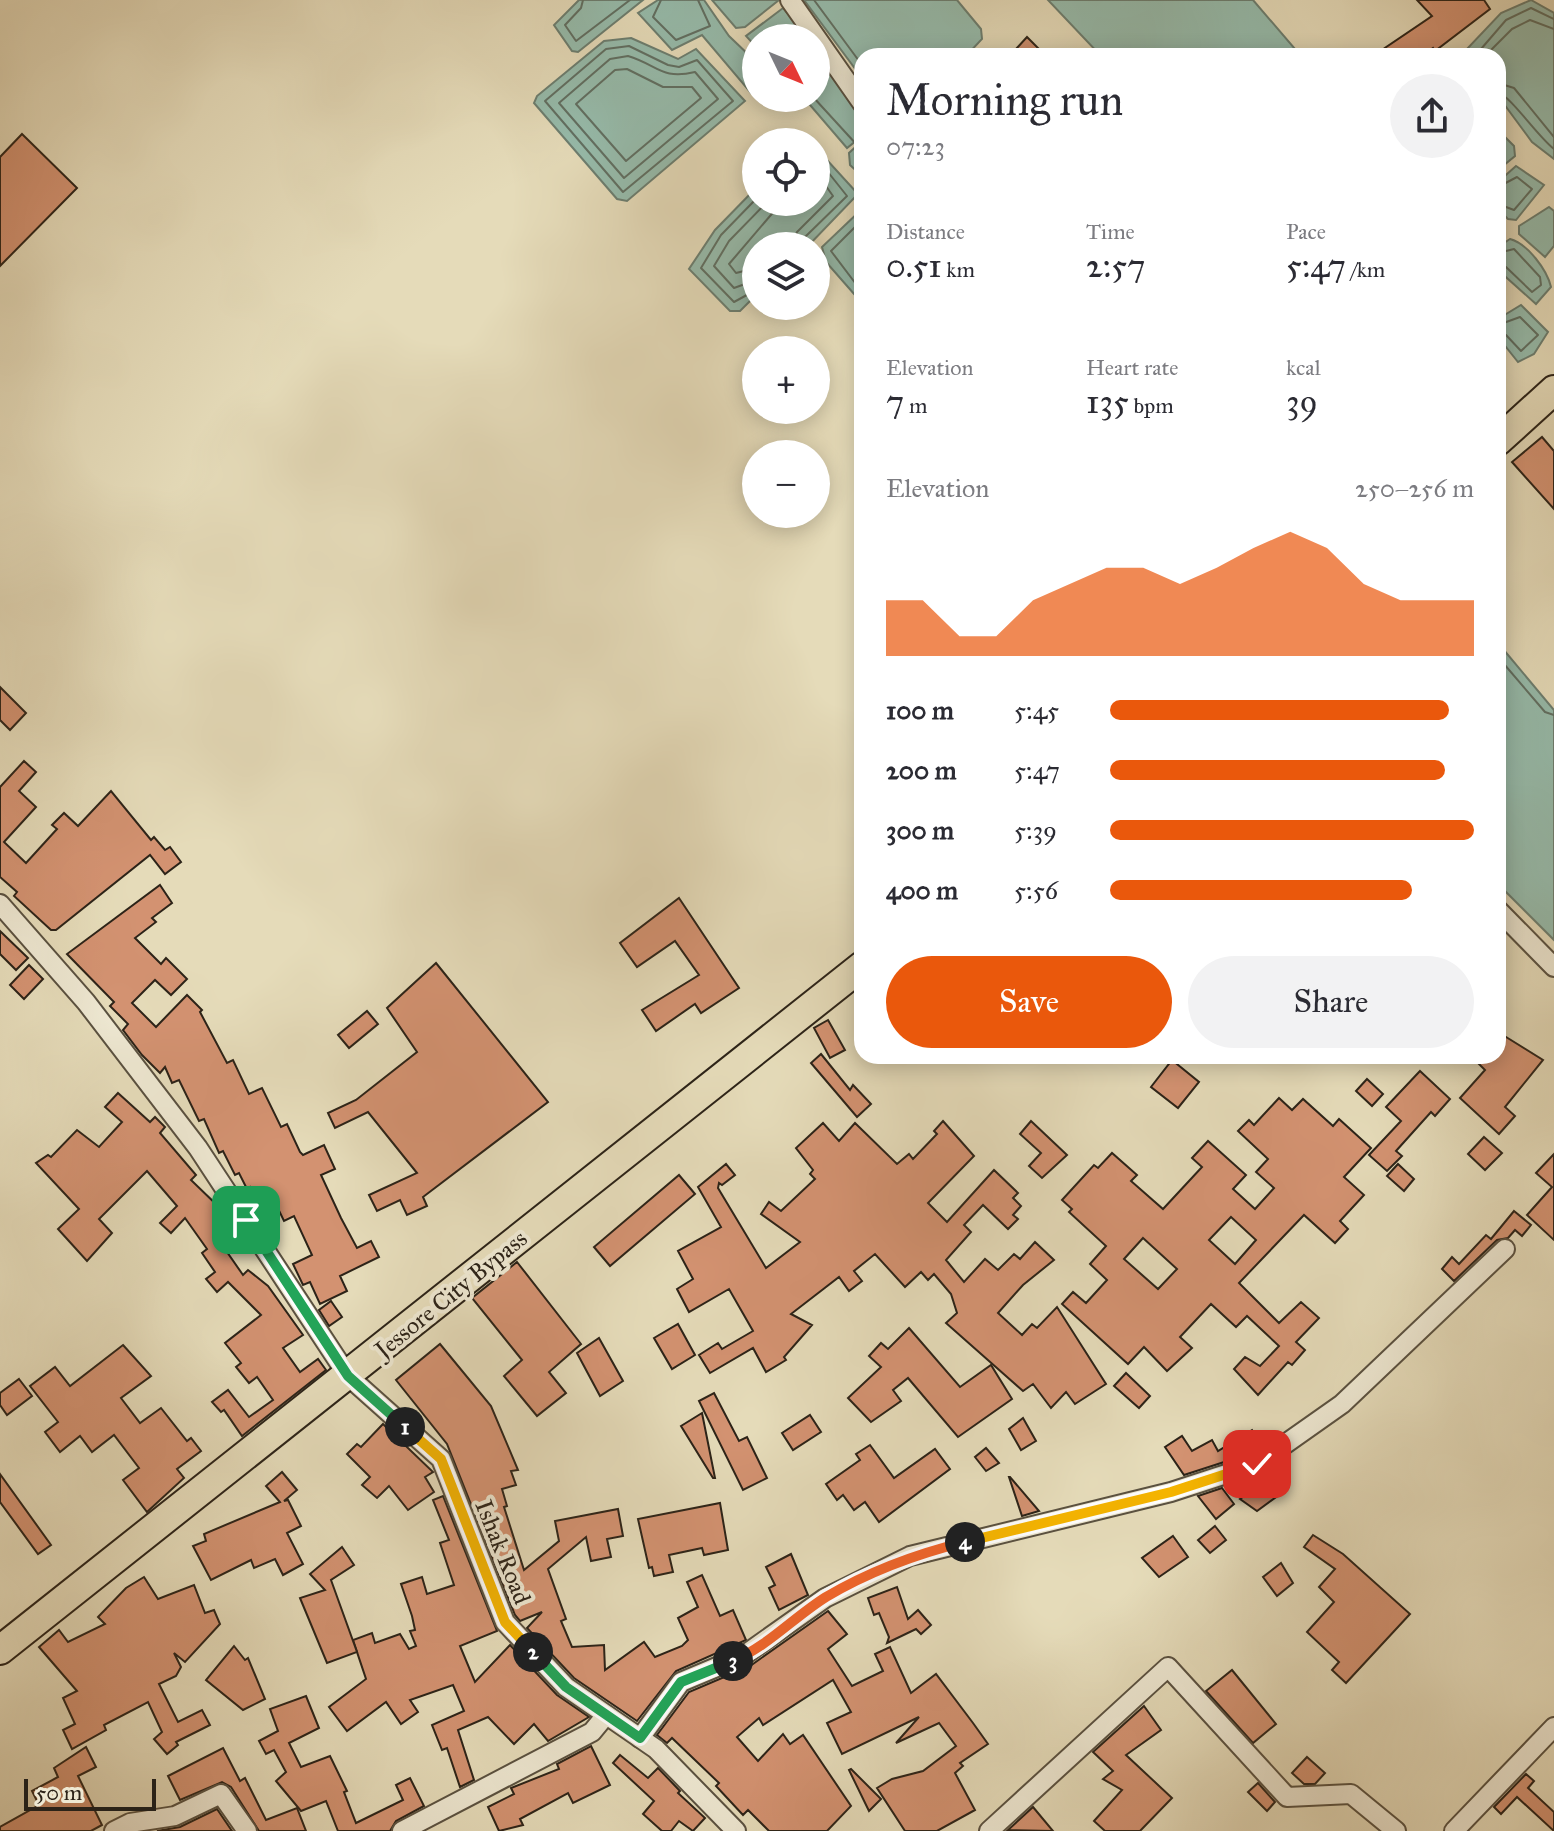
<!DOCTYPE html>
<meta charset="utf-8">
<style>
body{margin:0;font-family:"IM FELL Great Primer",serif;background:#f2f2f3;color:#2b2b33;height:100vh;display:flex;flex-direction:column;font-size:30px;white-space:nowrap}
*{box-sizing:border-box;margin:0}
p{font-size:26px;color:#7c7c81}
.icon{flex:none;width:44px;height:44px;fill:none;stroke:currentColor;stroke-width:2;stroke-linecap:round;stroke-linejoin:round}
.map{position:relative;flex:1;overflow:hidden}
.details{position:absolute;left:854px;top:48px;width:652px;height:1016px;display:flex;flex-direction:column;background:#fff;border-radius:24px;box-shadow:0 4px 20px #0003}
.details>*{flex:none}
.needle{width:52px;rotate:133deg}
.tools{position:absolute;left:742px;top:24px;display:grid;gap:16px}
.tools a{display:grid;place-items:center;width:88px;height:88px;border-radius:50%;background:#fff;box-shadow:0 4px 20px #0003;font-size:40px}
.scale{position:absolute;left:24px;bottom:20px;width:132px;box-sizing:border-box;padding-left:8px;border:4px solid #2c2318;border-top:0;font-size:22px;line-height:28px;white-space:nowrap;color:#2c2318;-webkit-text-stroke:6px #eee8d2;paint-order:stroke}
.pin{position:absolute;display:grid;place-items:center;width:68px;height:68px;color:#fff;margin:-34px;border-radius:16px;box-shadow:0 4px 12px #0006}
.km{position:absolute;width:40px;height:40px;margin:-20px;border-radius:50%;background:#222;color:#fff;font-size:22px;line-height:40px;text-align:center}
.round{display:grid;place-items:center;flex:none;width:84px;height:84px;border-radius:42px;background:#f2f2f3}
.overview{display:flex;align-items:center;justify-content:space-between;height:136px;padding:0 32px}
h1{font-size:44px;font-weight:600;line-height:60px}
.stats{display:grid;grid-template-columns:repeat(3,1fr);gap:12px;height:136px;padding:8px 32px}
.stats div{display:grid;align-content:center}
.stats b{font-size:34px;font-weight:600}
.stats small{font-size:22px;font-weight:400}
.stats p{font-size:22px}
.chart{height:224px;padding:16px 32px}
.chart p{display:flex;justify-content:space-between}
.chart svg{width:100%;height:144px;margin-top:8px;fill:#ea580c;opacity:.7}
.primary-button{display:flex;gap:16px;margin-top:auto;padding:16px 32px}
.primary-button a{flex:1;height:92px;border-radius:48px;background:#ea580c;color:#fff;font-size:32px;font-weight:600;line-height:92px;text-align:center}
.primary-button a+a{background:#f2f2f3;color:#2b2b33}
ul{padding:0 32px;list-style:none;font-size:26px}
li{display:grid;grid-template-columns:128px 96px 1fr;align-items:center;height:60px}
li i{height:20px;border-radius:10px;background:#ea580c}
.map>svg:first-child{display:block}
.water{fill:#96bbab;stroke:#6c7e70;stroke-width:2}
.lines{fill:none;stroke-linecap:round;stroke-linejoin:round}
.shore{stroke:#616f62;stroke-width:2}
.building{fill:#d39271;stroke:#2c2318;stroke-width:2;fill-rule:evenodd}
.minor-casing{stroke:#5a5140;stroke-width:22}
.highway-casing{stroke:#2c2318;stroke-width:32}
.minor{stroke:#eee8d2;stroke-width:18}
.highway{stroke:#e5dbb9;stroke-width:28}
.split-1-casing{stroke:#fff;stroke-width:16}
.split-2-casing{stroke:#fff;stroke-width:16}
.split-3-casing{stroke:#fff;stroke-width:16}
.split-4-casing{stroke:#fff;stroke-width:16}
.split-5-casing{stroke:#fff;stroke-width:16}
.split-1{stroke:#22a559;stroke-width:10}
.split-2{stroke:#f5b400;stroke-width:10}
.split-3{stroke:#22a559;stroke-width:10}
.split-4{stroke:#f0652b;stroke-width:10}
.split-5{stroke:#f5b400;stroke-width:10}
.labels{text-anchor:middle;stroke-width:8;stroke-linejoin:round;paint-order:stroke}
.street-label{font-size:24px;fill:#2c2318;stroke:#eee8d2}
</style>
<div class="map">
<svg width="1554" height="1831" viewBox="0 0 1554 1831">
<rect width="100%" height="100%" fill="#e5dbb9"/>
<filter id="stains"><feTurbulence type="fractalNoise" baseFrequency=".0025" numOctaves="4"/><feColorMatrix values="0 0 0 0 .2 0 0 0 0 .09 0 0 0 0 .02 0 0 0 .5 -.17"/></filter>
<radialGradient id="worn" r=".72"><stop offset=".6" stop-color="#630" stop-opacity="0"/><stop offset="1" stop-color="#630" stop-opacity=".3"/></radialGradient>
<!-- water -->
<g class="water">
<path d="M579,0H643L578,52L572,51L554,25Z"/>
<path d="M658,0H704L729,36L753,59L756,90L751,93L702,35L672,50L638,13Z"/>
<path d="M712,0H779L745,27L736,28Z"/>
<path d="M804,0H957L981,29L982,39L966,56H862V78Z"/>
<path d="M1048,0H1253L1301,56H1101Z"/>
<path d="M1531,0L1554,13V159L1532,142L1498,96V56H1469L1465,51L1501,13Z"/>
<path d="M783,8L809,38H756V47L746,36Z"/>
<path d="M631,38L678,59L696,49L745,101L627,201L617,199L534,103L537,96L604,41Z"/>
<path d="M816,47L862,101V136L847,148L804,98H816Z"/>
<path d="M1500,132L1514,146L1515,156L1498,170Z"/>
<path d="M862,141V176L850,165L849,153Z"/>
<path d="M816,148L858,194L808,246H756V295L740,311H730L689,269L715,230L756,188V202H816Z"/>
<path d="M1516,166L1544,185L1516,220L1508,219L1498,209V182Z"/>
<path d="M1549,207L1554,211V246L1545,257L1519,234V226Z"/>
<path d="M861,210L862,211V303L826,262L822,247Z"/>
<path d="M1510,239C1528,244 1547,270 1551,287L1536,304L1498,270V247Z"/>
<path d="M1521,305L1548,332L1534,354L1518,362L1498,337V319Z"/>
<path d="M1498,643L1554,710V940L1498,884Z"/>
</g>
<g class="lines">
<!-- shore -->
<g class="shore">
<path d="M583,0L581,8L565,25L576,41L630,0"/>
<path d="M661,0L653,17L676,40L710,26L698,0"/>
<path d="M814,0L862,65"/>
<path d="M629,46L668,65L679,67L697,60L733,101L623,192L545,101L606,49Z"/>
<path d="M628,56C658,65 661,80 695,72L718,99L624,178L559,103L610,59Z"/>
<path d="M1475,56L1506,20L1531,8L1554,19"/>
<path d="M1485,56L1512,29L1530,20L1554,29"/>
<path d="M627,69L663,87H692L701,98L626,161L576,104L615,70Z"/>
<path d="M1498,83L1514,88L1554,137"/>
<path d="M1498,93C1509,94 1538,137 1554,149"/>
<path d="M814,98L857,145L858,160L862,165"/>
<path d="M1498,187L1517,177L1532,189L1514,210L1498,204"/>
<path d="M756,199L721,235L701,268L734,302L756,290"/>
<path d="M862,220L831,251L862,292"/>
<path d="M793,246L797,232L833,196L816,172"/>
<path d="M803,246L805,237L847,196L816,157"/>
<path d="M1498,253L1514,249L1540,277L1541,285L1532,292L1506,267L1498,265"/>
<path d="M756,268L736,273L729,264L782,202"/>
<path d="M756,280L734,288L714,266L729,241L767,202"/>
<path d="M1498,325L1520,317L1538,335L1521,351L1506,335L1498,333"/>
<path d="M1498,657L1545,712L1554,715"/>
</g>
</g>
<!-- building -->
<g class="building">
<path d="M1417,0H1484L1490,9L1435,51L1433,48L1422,56H1373L1432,16Z"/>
<path d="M1027,37L1039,49L1033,56H1024L1016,49Z"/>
<path d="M22,134L77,188L0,266V157Z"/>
<path d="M1542,437L1554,451V509L1512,462Z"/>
<path d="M0,687L26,713L10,730L0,720Z"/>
<path d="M24,761L36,772L19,791L36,807L4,842L26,863L57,829L52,825L64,813L78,826L111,791L151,840L154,837L165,850L170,847L181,862L165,874L150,855L56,930H51L14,896L17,892L0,877V787Z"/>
<path d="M160,885L172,903L152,918L156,922L135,938L161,964L166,958L187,979L171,995L155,980L132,1003L156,1027L187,995L202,1010L200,1012L227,1063L233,1060L249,1094L262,1088L281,1127L287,1124L300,1152L303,1155L324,1145L335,1169L321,1175L341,1218L357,1248L371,1241L379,1257L340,1276L347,1291L320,1304L310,1282L303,1285L293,1264L312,1255L294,1216L284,1221L272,1196L258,1203L250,1187L247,1189L239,1173L235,1175L223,1151L219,1153L204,1119L199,1121L179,1080L172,1083L165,1067L160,1073L142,1055L123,1030L128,1024L110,1006L114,1002L67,954Z"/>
<path d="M679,898L739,988L701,1013L695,1004L656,1031L642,1010L699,975L675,941L637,967L620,943Z"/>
<path d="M0,931L28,958L16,970L0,954Z"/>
<path d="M436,963L548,1102L423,1197L427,1206L407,1215L400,1200L377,1211L369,1195L417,1173L368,1112L335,1128L328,1113L356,1100L417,1052L387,1008Z"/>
<path d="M29,965L43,979L24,999L10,985Z"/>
<path d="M367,1011L378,1024L349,1048L338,1035Z"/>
<path d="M828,1020L845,1050L830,1058L814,1028Z"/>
<path d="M1498,1032L1543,1060L1505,1107L1515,1116L1499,1134L1460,1098L1485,1070L1471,1056H1498Z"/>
<path d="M821,1054L850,1090L853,1085L871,1104L857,1117L811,1063Z"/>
<path d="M1172,1060L1199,1082L1178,1108L1151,1087Z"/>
<path d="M1420,1071L1450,1099L1435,1116L1431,1112L1396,1151L1402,1156L1387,1171L1369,1155L1401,1121L1386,1107Z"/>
<path d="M1367,1079L1383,1094L1372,1106L1356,1091Z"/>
<path d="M118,1093L150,1122L155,1117L165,1127L160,1133L196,1175L191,1180L222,1210L234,1228L218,1239L243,1275L248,1270L268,1286L303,1335L283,1348L300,1372L318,1359L326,1370L242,1436L224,1410L221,1412L212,1402L228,1390L249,1417L273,1400L257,1377L249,1383L236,1367L241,1363L225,1343L261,1315L228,1282L217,1292L206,1279L215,1272L202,1253L207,1249L185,1218L171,1233L160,1223L177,1206L147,1171L99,1219L112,1233L87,1261L58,1229L79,1209L36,1163L48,1155L51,1157L77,1130L99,1147L122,1122L105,1107Z"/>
<path d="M1279,1098L1292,1110L1303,1099L1333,1126L1339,1119L1371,1148L1344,1177L1364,1195L1340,1221L1348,1229L1335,1243L1304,1215L1239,1283L1279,1323L1301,1302L1319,1318L1296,1342L1305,1350L1292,1365L1288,1362L1258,1395L1234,1369L1245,1357L1260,1366L1279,1346L1247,1316L1236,1327L1211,1304L1180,1337L1192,1348L1167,1371L1144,1347L1128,1364L1062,1304L1073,1292L1086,1303L1107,1280L1090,1264L1106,1246L1069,1212L1072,1209L1062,1200L1094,1165L1098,1168L1112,1153L1137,1175L1131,1181L1163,1209L1202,1167L1192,1158L1208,1141L1246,1175L1233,1189L1255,1209L1274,1188L1256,1172L1268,1159L1238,1131L1249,1120L1254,1125ZM1231,1217L1256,1240L1235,1264L1209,1240ZM1143,1238L1177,1269L1158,1289L1124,1259Z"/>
<path d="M943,1121L974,1156L928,1203L947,1222L994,1170L1018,1193L1013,1198L1021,1206L1013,1215L1018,1219L1008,1229L983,1205L964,1225L971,1232L946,1260L964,1282L985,1259L998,1270L1014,1254L1020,1259L1035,1242L1054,1260L1023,1285L998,1313L1022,1335L1032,1324L1037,1328L1057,1307L1106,1384L1075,1404L1066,1392L1051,1408L1033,1384L1023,1391L946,1323L957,1313L951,1294L934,1274L928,1280L921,1272L905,1287L875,1254L854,1271L862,1281L849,1291L839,1277L791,1314L812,1325L784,1357L786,1360L766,1372L753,1348L710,1373L699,1355L718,1343L722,1349L753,1331L729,1289L689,1312L677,1289L693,1279L678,1251L721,1227L698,1187L726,1164L735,1175L722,1185L719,1183L718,1188L766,1268L800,1242L761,1214L769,1202L781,1211L815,1179L810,1174L813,1170L796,1148L823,1123L839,1141L855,1123L897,1164L909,1154L913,1159L937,1134L934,1131Z"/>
<path d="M1031,1121L1067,1155L1042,1178L1029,1166L1041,1153L1020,1134Z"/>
<path d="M1484,1137L1502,1153L1485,1170L1468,1154Z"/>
<path d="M1554,1154V1240L1527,1215L1552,1187L1536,1173Z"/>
<path d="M1398,1164L1414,1179L1404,1191L1387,1176Z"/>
<path d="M679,1175L695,1194L610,1266L594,1247Z"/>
<path d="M1514,1211L1531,1225L1522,1236L1515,1230L1508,1238L1497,1240L1454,1281L1442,1269L1452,1257L1459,1264L1486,1235L1491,1239Z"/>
<path d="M517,1262L581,1344L549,1372L566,1393L537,1416L504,1376L522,1360L472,1298Z"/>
<path d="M331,1301L342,1317L329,1326L319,1310Z"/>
<path d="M678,1324L695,1355L672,1369L654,1338Z"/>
<path d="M909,1328L960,1387L991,1365L1012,1399L958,1437L908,1378L893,1390L901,1401L871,1422L848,1398L881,1367L869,1356L881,1343L888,1349Z"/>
<path d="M599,1338L623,1381L600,1396L577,1353Z"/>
<path d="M440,1344L491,1406L518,1470L511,1471L516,1485L502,1489L507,1506L504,1507L524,1570L559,1541L555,1521L618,1509L623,1536L607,1539L611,1557L591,1561L586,1537L548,1569L566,1619L561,1621L572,1647L604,1645L605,1670L644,1642L655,1657L682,1646L688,1640L678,1618L698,1607L687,1582L702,1575L720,1616L733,1610L746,1640L676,1671L637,1721L574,1678L527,1628L542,1612L520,1621L515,1615L447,1444L396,1380Z"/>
<path d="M123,1345L151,1376L121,1398L140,1423L161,1408L187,1441L191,1438L201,1451L177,1469L184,1478L147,1512L123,1480L139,1468L114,1435L92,1452L80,1436L60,1452L45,1432L58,1422L30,1386L55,1367L70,1386Z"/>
<path d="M1126,1373L1150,1396L1139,1408L1114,1386Z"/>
<path d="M19,1379L32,1396L7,1415L0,1405V1393Z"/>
<path d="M714,1393L739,1441L747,1437L767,1478L743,1490L699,1401Z"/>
<path d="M702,1413L715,1478H713L681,1426Z"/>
<path d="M810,1415L821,1432L793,1450L782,1433Z"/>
<path d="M1023,1418L1036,1441L1021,1450L1009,1429Z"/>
<path d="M383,1424L433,1472L425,1477L434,1492L408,1510L389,1486L377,1498L362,1485L370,1477L347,1454L357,1444L361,1447Z"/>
<path d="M1252,1430L1262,1446L1252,1453L1184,1475L1165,1447L1182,1436L1192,1451L1212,1440L1218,1451Z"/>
<path d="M870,1445L894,1478L935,1449L950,1469L879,1522L865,1502L854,1510L843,1495L837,1500L826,1484L860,1460L856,1454Z"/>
<path d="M986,1448L999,1463L986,1471L975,1457Z"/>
<path d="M282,1472L297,1490L284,1501L288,1500L301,1526L287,1533L303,1564L283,1575L275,1559L254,1568L251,1560L211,1580L193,1546L206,1541L204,1534L280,1502L266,1486Z"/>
<path d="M0,1474L51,1545L38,1554L0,1502Z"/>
<path d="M1009,1477H1010L1039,1511L1022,1516Z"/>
<path d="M1268,1479L1279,1495L1257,1511L1240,1499Z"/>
<path d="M1222,1488L1234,1504L1216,1519L1198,1496Z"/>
<path d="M443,1496L497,1631L460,1646L475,1682L510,1645L557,1695L589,1717L548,1741L534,1724L514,1744L488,1717L458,1730L474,1780L460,1787L447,1748L442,1750L432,1725L464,1711L453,1685L410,1700L418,1712L401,1724L386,1702L347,1731L329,1707L366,1679L353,1640L372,1633L375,1643L400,1634L409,1649L416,1646L410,1631L415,1630L412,1616L401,1584L422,1577L427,1594L454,1585L440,1543L449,1540L433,1500Z"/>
<path d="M720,1503L728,1550L704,1555L702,1548L669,1555L673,1572L654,1576L652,1567L649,1568L638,1519Z"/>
<path d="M1215,1526L1226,1540L1210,1553L1198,1540Z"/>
<path d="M1313,1535L1343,1554L1410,1614L1346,1683L1332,1670L1339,1662L1307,1632L1334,1602L1319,1587L1335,1569L1304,1547Z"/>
<path d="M1173,1536L1188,1557L1159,1577L1142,1558Z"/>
<path d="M342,1547L354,1565L331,1580L357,1652L327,1663L300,1598L325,1590L310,1574Z"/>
<path d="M791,1554L808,1595L779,1610L769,1588L775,1585L766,1567Z"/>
<path d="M1281,1563L1293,1583L1277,1596L1263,1577Z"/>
<path d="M144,1577L158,1599L194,1585L205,1613L214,1610L220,1624L185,1662L174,1653L181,1667L176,1676L159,1684L178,1722L202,1710L210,1725L176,1742L178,1745L167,1754L154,1739L162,1732L148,1702L104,1725L106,1730L72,1749L63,1730L75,1724L63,1698L77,1691L39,1647L59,1630L68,1642L105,1624L98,1617L126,1588Z"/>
<path d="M897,1587L908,1619L918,1610L931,1625L921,1634L916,1629L887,1643L889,1637L879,1613L874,1615L868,1598Z"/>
<path d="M828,1611L847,1634L828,1649L852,1686L883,1671L875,1654L890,1647L911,1693L936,1674L973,1723L988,1744L960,1763L963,1766L955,1773L975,1810L937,1831H905L877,1788L892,1779L923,1771L956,1746L939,1723L896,1743L919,1717L842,1754L827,1723L851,1712L833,1680L763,1725L759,1718L737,1737L758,1761L783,1734L790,1744L803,1735L851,1806L827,1831H769L748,1810L743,1815L716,1786L719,1783L672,1738L667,1743L657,1735L689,1692L750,1666Z"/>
<path d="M234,1646L245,1660L248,1658L265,1699L243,1710L206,1680Z"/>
<path d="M1232,1670L1276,1724L1253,1743L1206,1691Z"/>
<path d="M306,1696L319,1728L289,1743L301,1767L330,1756L347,1791L344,1792L356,1823L403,1800L396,1785L410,1778L424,1806L396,1821L390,1831H338L326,1801L301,1811L276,1781L286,1772L274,1750L266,1754L259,1741L278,1731L270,1709Z"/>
<path d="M1144,1706L1161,1730L1126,1755L1172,1798L1140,1831H1105L1094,1821L1122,1790L1103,1779L1113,1771L1093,1752Z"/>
<path d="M591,1746L610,1785L573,1803L568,1793L520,1819L523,1825L499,1831L488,1807L514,1794L511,1788L559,1769L557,1764Z"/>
<path d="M86,1747L96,1767L78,1776L102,1825L91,1831H0V1827L39,1805L32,1791L58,1777L54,1768Z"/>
<path d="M223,1748L240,1781L245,1778L266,1820L297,1808L306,1831H259L231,1787L222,1782L180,1800L168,1776Z"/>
<path d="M620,1755L648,1778L658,1768L680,1791L678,1793L705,1818L693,1831L679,1821L671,1831H662L643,1814L654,1801L613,1763Z"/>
<path d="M1307,1757L1325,1773L1315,1784H1304L1292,1773Z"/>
<path d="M851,1769L881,1799L869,1811L849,1770Z"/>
<path d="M1526,1774L1534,1781L1528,1788L1554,1812V1831L1517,1797L1501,1814L1494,1807Z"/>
<path d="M1258,1783L1275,1802L1267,1811L1248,1792Z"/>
<path d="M1033,1807L1053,1831L1008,1830Z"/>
<path d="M217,1809L232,1831H157L180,1827Z"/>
</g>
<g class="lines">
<defs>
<g id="minor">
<path d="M790,0L862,103"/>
<path d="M0,904L86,1002L198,1148L348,1376L441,1459L505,1622L566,1687L656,1749L736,1831"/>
<path d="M1498,910L1554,967"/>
<path d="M640,1738L681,1682L743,1656L825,1598L910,1556L1171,1492L1257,1464L1342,1404L1505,1249"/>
<path d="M114,1831L130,1823L175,1816L221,1794L247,1831"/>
<path d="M402,1831L592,1732L606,1715"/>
<path d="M989,1831L1168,1667L1287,1797L1351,1794L1396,1831"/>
<path d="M1454,1831L1554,1727"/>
</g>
<g id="highway">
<path d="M1498,441L1554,390"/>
<path d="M0,1650L862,966"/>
</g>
</defs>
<!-- minor casing -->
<use href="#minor" class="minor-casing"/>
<!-- highway casing -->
<use href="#highway" class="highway-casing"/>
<!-- minor -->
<use href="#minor" class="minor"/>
<!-- highway -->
<use href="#highway" class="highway"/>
</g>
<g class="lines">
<defs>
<path id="split-1" d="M246,1220L348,1376L405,1427"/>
<path id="split-2" d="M405,1427L441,1459L505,1622L533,1652"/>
<path id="split-3" d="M533,1652L566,1687L640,1738L681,1682L733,1661"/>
<path id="split-4" d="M733,1661C768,1646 794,1617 826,1597C870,1571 916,1554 965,1542"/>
<path id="split-5" d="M965,1542L1171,1492L1257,1464"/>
</defs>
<!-- split-1 casing -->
<use href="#split-1" class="split-1-casing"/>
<!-- split-2 casing -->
<use href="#split-2" class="split-2-casing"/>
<!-- split-3 casing -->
<use href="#split-3" class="split-3-casing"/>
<!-- split-4 casing -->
<use href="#split-4" class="split-4-casing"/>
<!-- split-5 casing -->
<use href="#split-5" class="split-5-casing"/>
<!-- split-1 -->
<use href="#split-1" class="split-1"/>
<!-- split-2 -->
<use href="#split-2" class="split-2"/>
<!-- split-3 -->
<use href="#split-3" class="split-3"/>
<!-- split-4 -->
<use href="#split-4" class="split-4"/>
<!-- split-5 -->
<use href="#split-5" class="split-5"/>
</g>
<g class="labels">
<!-- street labels -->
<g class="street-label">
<text transform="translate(451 1294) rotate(-39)" y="8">Jessore City Bypass</text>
<text transform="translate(503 1552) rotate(68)" y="8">Ishak Road</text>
</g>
</g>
<rect width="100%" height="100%" filter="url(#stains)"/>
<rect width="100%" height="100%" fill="url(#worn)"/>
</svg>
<div class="tools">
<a><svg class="needle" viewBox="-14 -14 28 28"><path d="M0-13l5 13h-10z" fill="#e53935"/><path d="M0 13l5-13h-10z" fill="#7c7c81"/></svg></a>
<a><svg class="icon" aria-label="locate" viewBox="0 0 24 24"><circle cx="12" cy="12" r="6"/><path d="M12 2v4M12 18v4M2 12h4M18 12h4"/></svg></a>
<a><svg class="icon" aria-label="layers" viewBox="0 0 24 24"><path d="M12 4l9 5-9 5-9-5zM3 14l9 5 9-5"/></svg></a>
<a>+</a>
<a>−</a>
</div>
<div class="scale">50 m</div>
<div class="pin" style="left:246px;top:1220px;background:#1e9e55"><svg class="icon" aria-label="arrive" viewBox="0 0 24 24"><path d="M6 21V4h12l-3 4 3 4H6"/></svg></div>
<div class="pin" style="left:1257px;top:1464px;background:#d93025"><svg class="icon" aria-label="check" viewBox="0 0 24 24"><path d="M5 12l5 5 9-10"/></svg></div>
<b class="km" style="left:405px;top:1427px">1</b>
<b class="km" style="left:533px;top:1652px">2</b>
<b class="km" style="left:733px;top:1661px">3</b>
<b class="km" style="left:965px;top:1542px">4</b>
<section class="details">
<div class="overview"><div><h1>Morning run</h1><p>07:23</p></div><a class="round"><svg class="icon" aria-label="share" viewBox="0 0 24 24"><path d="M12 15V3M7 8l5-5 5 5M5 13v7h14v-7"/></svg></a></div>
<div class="stats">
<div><p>Distance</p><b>0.51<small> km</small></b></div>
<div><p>Time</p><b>2:57</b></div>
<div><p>Pace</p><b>5:47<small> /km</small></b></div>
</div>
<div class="stats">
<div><p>Elevation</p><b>7<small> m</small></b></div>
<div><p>Heart rate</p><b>135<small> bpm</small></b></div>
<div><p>kcal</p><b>39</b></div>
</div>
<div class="chart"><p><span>Elevation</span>250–256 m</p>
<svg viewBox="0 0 160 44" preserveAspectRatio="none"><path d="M0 44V27L10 27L20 38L30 38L40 27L50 22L60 17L70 17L80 22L90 17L100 11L110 6L120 11L130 22L140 27L150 27L160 27V44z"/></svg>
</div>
<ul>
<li><b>100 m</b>5:45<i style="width:93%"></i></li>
<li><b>200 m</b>5:47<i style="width:92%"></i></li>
<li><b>300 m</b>5:39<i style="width:100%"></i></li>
<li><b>400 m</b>5:56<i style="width:83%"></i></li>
</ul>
<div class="primary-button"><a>Save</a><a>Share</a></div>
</section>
</div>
